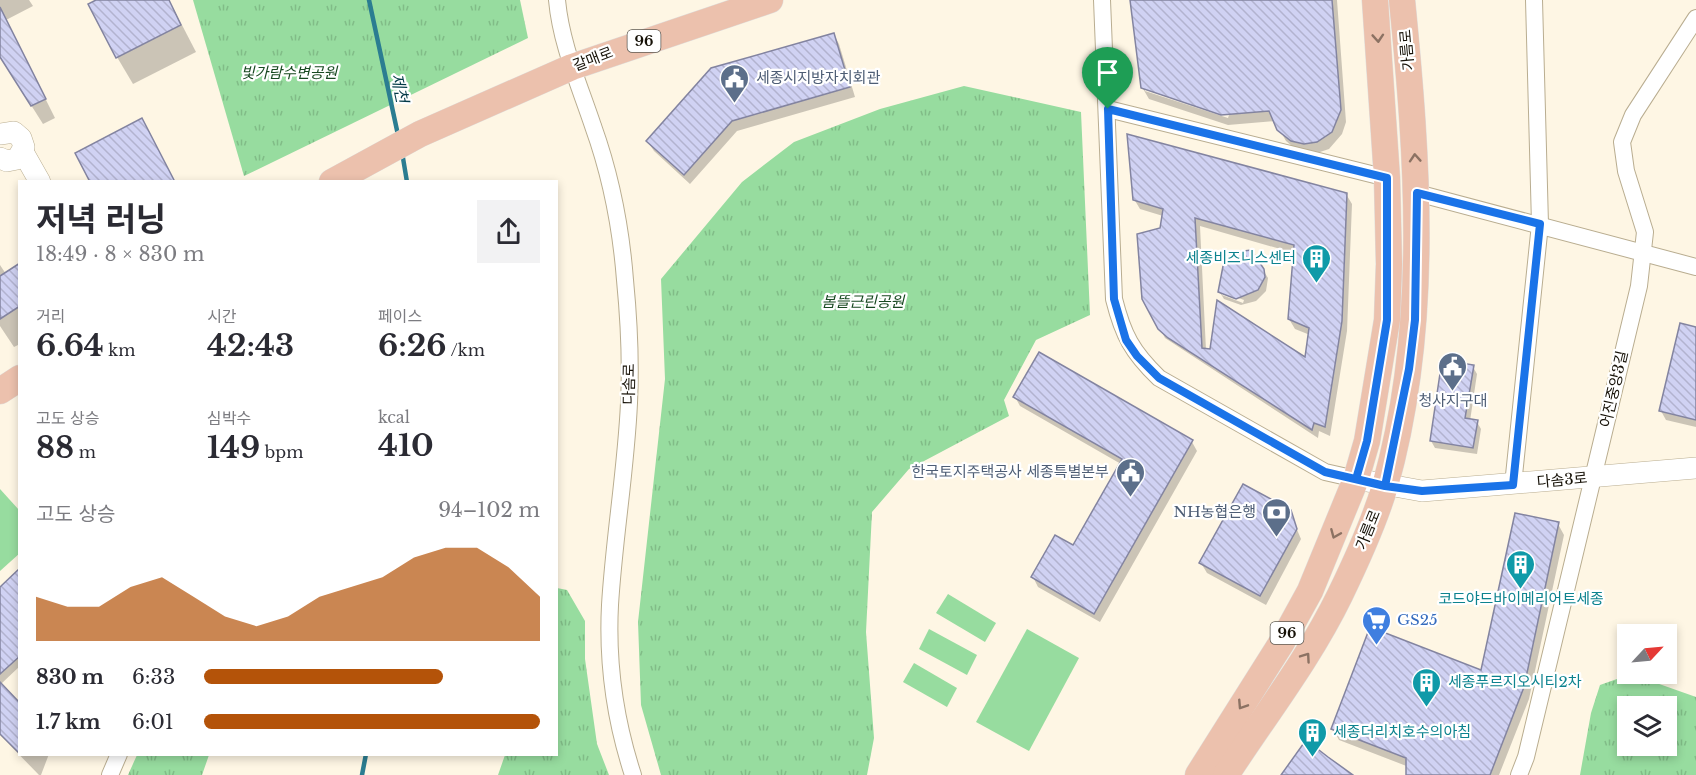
<!DOCTYPE html>
<html lang="ko">
<meta charset="utf-8">
<style>
body{margin:0;font-family:"Libre Baskerville","Noto Sans KR",serif;background:#f2f2f3;color:#2b2b33;height:100vh;display:flex;flex-direction:column;font-size:22px;white-space:nowrap}
*{box-sizing:border-box;margin:0}
p{font-size:20px;color:#7c7c81}
.icon{flex:none;width:33px;height:33px;fill:none;stroke:currentColor;stroke-width:2;stroke-linecap:round;stroke-linejoin:round}
.map{position:relative;flex:1;overflow:hidden}
.side{position:absolute;left:18px;top:180px;width:540px;height:576px;display:flex;flex-direction:column;background:#fff;border-radius:0px;box-shadow:0 3px 9px #0003}
.side>*{flex:none}
.needle{width:39px;rotate:64deg}
.controls{position:absolute;left:1617px;top:624px;display:grid;gap:12px}
.controls a{display:grid;place-items:center;width:60px;height:60px;border-radius:0px;background:#fff;box-shadow:0 3px 9px #0003;font-size:30px}
.pin{position:absolute;display:grid;place-items:center;width:51px;height:51px;color:#fff;margin:-62px -26px;border-radius:50% 50% 50% 0;rotate:-45deg;box-shadow:0 0 6px #0007}
.pin .icon{rotate:45deg}
.round{display:grid;place-items:center;flex:none;width:63px;height:63px;border-radius:0px;background:#f2f2f3}
.summary{display:flex;align-items:center;justify-content:space-between;height:102px;padding:0 18px}
h1{font-size:33px;font-weight:700;line-height:45px}
.stats{display:grid;grid-template-columns:repeat(3,1fr);gap:9px;height:102px;padding:6px 18px}
.stats div{display:grid;align-content:center}
.stats b{font-size:30px;font-weight:700}
.stats small{font-size:16px;font-weight:400}
.stats p{font-size:16px}
.chart{height:168px;padding:12px 18px}
.chart p{display:flex;justify-content:space-between}
.chart svg{width:100%;height:108px;margin-top:6px;fill:#b45309;opacity:.7}
ul{padding:0 18px;list-style:none;font-size:20px}
li{display:grid;grid-template-columns:96px 72px 1fr;align-items:center;height:45px}
li i{height:15px;border-radius:8px;background:#b45309}
.map>svg:first-child{display:block}
.park{fill:url(#park-tufts);fill-rule:evenodd}
.pitch{fill:#97dc9f}
.shadow{fill:#0003;fill-rule:evenodd}
.lines{fill:none;stroke-linecap:round;stroke-linejoin:round}
.stream{stroke:#2b7d91;stroke-width:4.5}
.building{fill:url(#building-back-hatch);stroke:#8384a0;stroke-width:1.5;fill-rule:evenodd}
.minor-casing{stroke:#b9ad90;stroke-width:18}
.tertiary-casing{stroke:#b9ad90;stroke-width:22}
.primary-casing{stroke:#dfdedc;stroke-width:27}
.minor{stroke:#fff;stroke-width:16}
.tertiary{stroke:#fff;stroke-width:21}
.primary{stroke:#ecc1ad;stroke-width:26}
.oneway{stroke:#8c7263}
.route-casing{stroke:#fff;stroke-width:12}
.route{stroke:#1a73e8;stroke-width:8}
.labels{text-anchor:middle;stroke-width:4.5;stroke-linejoin:round;paint-order:stroke}
.shield{fill:#fff;stroke:#5d5952;stroke-width:1.5}
.shield-label{font-size:14px;font-weight:bold;fill:#171208}
.street-label{font-size:15px;fill:#171208;stroke:#fff}
.park-label{font-size:15px;font-style:italic;fill:#184921;stroke:#fff}
.service-label{font-size:15px;fill:#4e5e75;stroke:#fff;text-anchor:end}
.culture-label{font-size:15px;fill:#0d838f;stroke:#fff;text-anchor:start}
.shop-label{font-size:15px;fill:#366cbe;stroke:#fff;text-anchor:start}
.water-label{font-size:16px;font-style:italic;fill:#033a47;stroke:#fff}
</style>
<div class="map">
<svg width="1696" height="775" viewBox="0 0 1696 775">
<defs>
<pattern id="park-tufts" width="24" height="20" patternUnits="userSpaceOnUse" patternTransform="scale(1.5)"><rect width="24" height="20" fill="#97dc9f"/><path d="M3 7l-1-3M5 7V3M7 7l1-3M15 17l-1-3M17 17v-4M19 17l1-3" fill="none" stroke="#81bc87"/></pattern>
<pattern id="building-back-hatch" width="6" height="6" patternUnits="userSpaceOnUse" patternTransform="scale(1.5)"><rect width="6" height="6" fill="#d0d2f3"/><path d="M-1 5l2 2M0 0l6 6M5-1l2 2" fill="none" stroke="#b2b3cf"/></pattern>
</defs>
<rect width="100%" height="100%" fill="#fef6e4"/>
<!-- park -->
<g class="park">
<path d="M193,0H520L528,38L244,176Z"/>
<path d="M964,86L1081,112L1090,315L1036,340L1004,400L1009,416L909,469L872,512L866,632L874,738L867,775H661L641,705L638,622L665,379L661,279L742,182L794,142L880,109Z"/>
<path d="M557,588L567,590L585,621V659L597,744L609,775H498L505,755L556,754Z"/>
<path d="M1631,674L1696,697V775H1580L1591,713L1600,685ZM1628,706H1666V746H1628Z"/>
<path d="M137,755V754L209,755L202,775H128Z"/>
</g>
<!-- pitch -->
<g class="pitch">
<path d="M0,489L19,510L20,553L0,571Z"/>
<path d="M948,594L996,623L985,642L936,613Z"/>
<path d="M929,629L977,655L967,675L919,649Z"/>
<path d="M1027,629L1079,658L1029,751L976,722Z"/>
<path d="M914,663L957,688L947,707L903,682Z"/>
</g>
<!-- shadow -->
<g class="shadow">
<path d="M0,0H29L33,6L6,20L55,118L43,124L0,56Z"/>
<path d="M99,0H169L196,52L133,84L117,57Z"/>
<path d="M1132,0H1337L1346,122L1342,134L1329,149L1311,155L1298,151L1286,141L1275,121L1228,125L1149,99L1142,87ZM1145,88L1229,115L1228,118L1145,91Z"/>
<path d="M834,35L839,44L855,97L737,131L690,184L654,151L648,142Z"/>
<path d="M1346,194L1352,204L1347,331L1330,436L1319,431L1318,438L1165,338L1144,299L1163,216L1140,209L1134,199ZM1200,226L1294,253L1289,319L1295,329L1310,335L1307,360L1206,350Z"/>
<path d="M1230,257L1263,270L1268,278L1266,291L1256,301L1241,305L1224,299L1219,291L1223,268ZM1222,292L1244,300L1243,303L1222,295Z"/>
<path d="M20,264V344L14,347L0,326V265L6,274Z"/>
<path d="M1696,328V427L1666,420L1661,411Z"/>
<path d="M1473,367L1477,374L1470,421L1477,422L1481,429L1477,454L1435,448L1431,441Z"/>
<path d="M1015,397L1192,442L1197,451L1100,622L1038,587L1033,577L1073,547L1121,464L1020,406Z"/>
<path d="M1289,511L1301,539L1266,605L1207,573L1201,563Z"/>
<path d="M1558,524L1564,535L1529,699L1499,775H1410L1409,767L1339,740L1333,729L1482,672Z"/>
<path d="M20,570V666L1,684L20,705V754H49L41,775H39L0,735V589Z"/>
</g>
<g class="lines">
<!-- stream -->
<g class="stream">
<path d="M369,0L398,135"/>
<path d="M402,152L407,182"/>
<path d="M362,775L366,754"/>
</g>
</g>
<!-- building -->
<g class="building">
<path d="M96,0H169L181,25L116,58L88,4Z"/>
<path d="M1130,0H1332L1341,110L1332,132L1317,142L1304,144L1291,141L1277,130L1269,111L1221,115L1141,88Z"/>
<path d="M0,7L46,99L31,106L0,57Z"/>
<path d="M834,33L850,87L732,121L684,175L646,141L711,68Z"/>
<path d="M142,118L175,182H90L75,153Z"/>
<path d="M1127,134L1347,193L1342,321L1325,427L1314,423L1312,430L1168,338L1158,329L1142,299L1137,234L1160,228L1163,209L1133,200ZM1195,218L1294,245L1288,319L1309,328L1305,357L1217,300L1210,349L1202,348Z"/>
<path d="M1251,250L1264,269L1265,277L1258,290L1236,299L1218,292L1224,261L1236,252Z"/>
<path d="M20,263V306L0,319V276Z"/>
<path d="M1680,323L1696,327V420L1659,411Z"/>
<path d="M1039,352L1193,440L1094,614L1031,577L1055,535L1073,545L1122,459L1013,397Z"/>
<path d="M1442,360L1474,365L1465,418L1478,420L1473,448L1430,441Z"/>
<path d="M1243,484L1291,510L1297,529L1260,596L1199,563Z"/>
<path d="M1515,513L1559,522L1524,687L1490,775H1406V758L1331,729L1370,627L1481,670Z"/>
<path d="M20,568V656L0,674V587Z"/>
<path d="M0,682L20,703V754L0,734Z"/>
<path d="M1306,740L1328,757L1353,775H1281Z"/>
</g>
<g class="lines">
<defs>
<g id="minor">
<path d="M557,0C561,44 579,84 593,126C611,176 621,228 625,280C629,321 631,362 629,403C626,470 614,538 610,605C607,663 615,720 633,775"/>
<path d="M1102,0L1114,299C1123,335 1132,352 1159,378L1325,472L1356,479"/>
<path d="M1108,109L1387,178"/>
<path d="M1417,193L1696,267"/>
<path d="M1513,485L1540,224L1534,0"/>
<path d="M110,775L119,754"/>
<path d="M1519,775L1526,757L1639,286L1645,232L1626,171L1622,142L1633,115L1696,18"/>
</g>
<g id="tertiary">
<path d="M0,134L14,132L21,138L24,147L17,159L7,161L0,158"/>
<path d="M23,152L40,182"/>
<path d="M1356,479L1422,491L1696,468"/>
</g>
<g id="primary">
<path d="M332,182L420,134L572,67L770,0"/>
<path d="M0,391L20,378"/>
<path d="M1198,775L1282,642L1310,591L1356,479L1367,441L1387,320L1389,264L1387,178L1375,0"/>
<path d="M1226,775C1265,715 1309,659 1340,595C1357,560 1374,523 1385,486C1430,327 1418,162 1402,0"/>
</g>
</defs>
<!-- minor casing -->
<use href="#minor" class="minor-casing"/>
<!-- tertiary casing -->
<use href="#tertiary" class="tertiary-casing"/>
<!-- primary casing -->
<use href="#primary" class="primary-casing"/>
<!-- minor -->
<use href="#minor" class="minor"/>
<!-- tertiary -->
<use href="#tertiary" class="tertiary"/>
<!-- primary -->
<use href="#primary" class="primary"/>
</g>
<!-- one-way arrows -->
<defs><path id="oneway-chevron" d="M-2-3.5L2.5 0L-2 3.5" fill="none" stroke-width="1.6" stroke-linecap="round" stroke-linejoin="round" transform="scale(1.5)"/></defs>
<g class="oneway">
<use href="#oneway-chevron" transform="translate(1378 38) rotate(86)"/>
<use href="#oneway-chevron" transform="translate(1415 158) rotate(-94)"/>
<use href="#oneway-chevron" transform="translate(1335 534) rotate(113)"/>
<use href="#oneway-chevron" transform="translate(1306 657) rotate(-55)"/>
<use href="#oneway-chevron" transform="translate(1242 705) rotate(123)"/>
</g>
<g class="lines">
<defs>
<path id="route" d="M1108,109L1114,299L1126,340L1137,356L1159,378L1325,472L1385,486L1422,491L1513,485L1540,224L1417,193L1415,320L1409,369L1385,486L1356,479L1367,441L1387,320V178L1108,109"/>
</defs>
<!-- route casing -->
<use href="#route" class="route-casing"/>
<!-- route -->
<use href="#route" class="route"/>
</g>
<!-- icons -->
<defs>
<symbol id="civic-pin" viewBox="-11 -11 22 30"><path d="M0 17L-7.5 6A9.5 9.5 0 1 1 7.5 6Z" fill="#5c6f8a" stroke="#fff"/><path d="M-.6-6.5H3V-4.5H.6V-3L4-1V1h2V6H-6V1h2V-1L-.6-3ZM-1.2 2.5V6h2.4V2.5Z" fill="#fff"/></symbol>
<symbol id="building-pin" viewBox="-11 -11 22 30"><path d="M0 17L-7.5 6A9.5 9.5 0 1 1 7.5 6Z" fill="#0f9aa8" stroke="#fff"/><path d="M-4-6H4V6H1V3H-1V6H-4ZM-2.5-4.3h1.7v1.8h-1.7ZM.8-4.3h1.7v1.8H.8ZM-2.5-1h1.7V.8h-1.7ZM.8-1h1.7V.8H.8Z" fill="#fff"/></symbol>
<symbol id="bank-pin" viewBox="-11 -11 22 30"><path d="M0 17L-7.5 6A9.5 9.5 0 1 1 7.5 6Z" fill="#5c6f8a" stroke="#fff"/><path d="M-6-4H6V4H-6ZM0-2.3a2.3 2.3 0 1 0 0 4.6a2.3 2.3 0 1 0 0-4.6Z" fill="#fff"/></symbol>
<symbol id="supermarket-pin" viewBox="-11 -11 22 30"><path d="M0 17L-7.5 6A9.5 9.5 0 1 1 7.5 6Z" fill="#3f7fe0" stroke="#fff"/><path d="M-6-5.5h2.5l.6 2H6L4.5 2H-2.5L-4.4-4H-6ZM-1.5 3.2a1.3 1.3 0 1 0 .1 0ZM3 3.2a1.3 1.3 0 1 0 .1 0Z" fill="#fff"/></symbol>
</defs>
<g fill-rule="evenodd">
<use href="#civic-pin" x="718" y="62" width="33" height="45"/>
<use href="#building-pin" x="1300" y="242" width="33" height="45"/>
<use href="#civic-pin" x="1436" y="350" width="33" height="45"/>
<use href="#civic-pin" x="1114" y="456" width="33" height="45"/>
<use href="#bank-pin" x="1260" y="496" width="33" height="45"/>
<use href="#building-pin" x="1504" y="548" width="33" height="45"/>
<use href="#supermarket-pin" x="1360" y="604" width="33" height="45"/>
<use href="#building-pin" x="1410" y="666" width="33" height="45"/>
<use href="#building-pin" x="1296" y="716" width="33" height="45"/>
</g>
<g class="labels">
<!-- shield labels -->
<g class="shield">
<rect x="627.5" y="30" width="33" height="22" rx="4.5"/>
<rect x="1270.5" y="622" width="33" height="22" rx="4.5"/>
</g>
<g class="shield-label">
<text x="644" y="46">96</text>
<text x="1287" y="638">96</text>
</g>
<!-- street labels -->
<g class="street-label">
<text transform="translate(1407 50) rotate(-95)" y="5">가름로</text>
<text transform="translate(593 59) rotate(-21)" y="5">갈매로</text>
<text transform="translate(629 384) rotate(-89)" y="5">다솜로</text>
<text transform="translate(1614 389) rotate(-77)" y="5">어진중앙3길</text>
<text transform="translate(1562 480) rotate(-5)" y="5">다솜3로</text>
<text transform="translate(1368 530) rotate(-68)" y="5">가름로</text>
</g>
<!-- park labels -->
<g class="park-label">
<text x="289" y="78">빛가람수변공원</text>
<text x="863" y="307">봄뜰근린공원</text>
</g>
<!-- service labels -->
<g class="service-label">
<text x="756" y="83" text-anchor="start">세종시지방자치회관</text>
<text x="1453" y="406" text-anchor="middle">청사지구대</text>
<text x="1109" y="477">한국토지주택공사 세종특별본부</text>
<text x="1256" y="517">NH농협은행</text>
</g>
<!-- culture labels -->
<g class="culture-label">
<text x="1296" y="263" text-anchor="end">세종비즈니스센터</text>
<text x="1521" y="604" text-anchor="middle">코드야드바이메리어트세종</text>
<text x="1448" y="687">세종푸르지오시티2차</text>
<text x="1333" y="737">세종더리치호수의아침</text>
</g>
<!-- shop labels -->
<g class="shop-label">
<text x="1397" y="625">GS25</text>
</g>
<!-- water labels -->
<g class="water-label">
<text transform="translate(400 88) rotate(78)" y="6">제천</text>
</g>
</g>
</svg>
<div class="controls">
<a><svg class="needle" viewBox="-14 -14 28 28"><path d="M0-13l5 13h-10z" fill="#e53935"/><path d="M0 13l5-13h-10z" fill="#7c7c81"/></svg></a>
<a><svg class="icon" aria-label="layers" viewBox="0 0 24 24"><path d="M12 4l9 5-9 5-9-5zM3 14l9 5 9-5"/></svg></a>
</div>
<div class="pin" style="left:1108px;top:109px;background:#1e9e55"><svg class="icon" aria-label="arrive" viewBox="0 0 24 24"><path d="M6 21V4h12l-3 4 3 4H6"/></svg></div>
<section class="side">
<div class="summary"><div><h1>저녁 러닝</h1><p>18:49 · 8 × 830 m</p></div><a class="round"><svg class="icon" aria-label="share" viewBox="0 0 24 24"><path d="M12 15V3M7 8l5-5 5 5M5 13v7h14v-7"/></svg></a></div>
<div class="stats">
<div><p>거리</p><b>6.64<small> km</small></b></div>
<div><p>시간</p><b>42:43</b></div>
<div><p>페이스</p><b>6:26<small> /km</small></b></div>
</div>
<div class="stats">
<div><p>고도 상승</p><b>88<small> m</small></b></div>
<div><p>심박수</p><b>149<small> bpm</small></b></div>
<div><p>kcal</p><b>410</b></div>
</div>
<div class="chart"><p><span>고도 상승</span>94–102 m</p>
<svg viewBox="0 0 160 44" preserveAspectRatio="none"><path d="M0 44V26L10 30L20 30L30 22L40 18L50 26L60 34L70 38L80 34L90 26L100 22L110 18L120 10L130 6L140 6L150 14L160 26V44z"/></svg>
</div>
<ul>
<li><b>830 m</b>6:33<i style="width:71%"></i></li>
<li><b>1.7 km</b>6:01<i style="width:100%"></i></li>
</ul>
</section>
</div>
